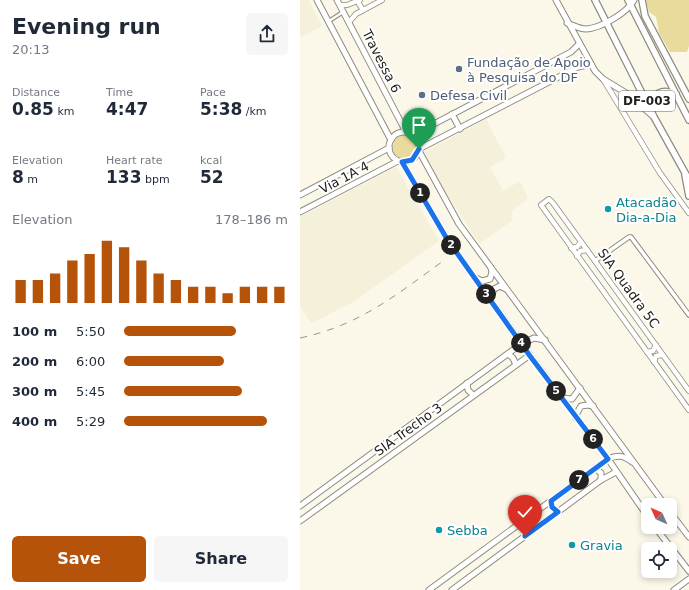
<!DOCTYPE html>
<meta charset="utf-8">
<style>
body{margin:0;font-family:"DejaVu Sans",sans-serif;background:#f6f6f7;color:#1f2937;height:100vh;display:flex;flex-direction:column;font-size:15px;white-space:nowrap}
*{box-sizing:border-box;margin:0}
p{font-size:13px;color:#747a83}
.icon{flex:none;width:22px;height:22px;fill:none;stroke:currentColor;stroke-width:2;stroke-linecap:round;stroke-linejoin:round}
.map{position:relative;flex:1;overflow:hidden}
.panel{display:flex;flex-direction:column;background:#fff;width:300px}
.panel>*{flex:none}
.needle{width:26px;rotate:315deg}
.fabs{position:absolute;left:341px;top:498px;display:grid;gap:8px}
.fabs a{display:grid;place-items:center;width:36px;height:36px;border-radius:6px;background:#fff;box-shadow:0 2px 6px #0003;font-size:20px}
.pin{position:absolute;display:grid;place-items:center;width:34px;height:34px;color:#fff;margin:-41px -17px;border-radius:50% 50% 50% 0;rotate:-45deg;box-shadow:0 0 4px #0007}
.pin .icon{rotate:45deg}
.km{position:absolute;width:20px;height:20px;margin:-10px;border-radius:50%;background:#222;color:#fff;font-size:11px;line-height:20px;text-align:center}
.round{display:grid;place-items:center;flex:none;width:42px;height:42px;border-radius:6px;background:#f6f6f7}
.head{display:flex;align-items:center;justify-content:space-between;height:68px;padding:0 12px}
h1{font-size:22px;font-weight:700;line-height:30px}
.metrics{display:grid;grid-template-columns:repeat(3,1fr);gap:6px;height:68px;padding:4px 12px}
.metrics div{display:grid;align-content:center}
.metrics b{font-size:17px;font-weight:700}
.metrics small{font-size:11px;font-weight:400}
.metrics p{font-size:11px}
.chart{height:112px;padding:8px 12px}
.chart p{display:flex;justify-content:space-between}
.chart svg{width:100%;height:72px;margin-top:4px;stroke:#b45309;stroke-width:6}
.action{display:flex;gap:8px;margin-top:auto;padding:8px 12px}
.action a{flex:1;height:46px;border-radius:6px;background:#b45309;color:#fff;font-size:16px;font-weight:700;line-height:46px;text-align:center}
.action a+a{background:#f6f6f7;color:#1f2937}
ul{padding:0 12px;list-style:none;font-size:13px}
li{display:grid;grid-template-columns:64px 48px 1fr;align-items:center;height:30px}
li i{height:10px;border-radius:5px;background:#b45309}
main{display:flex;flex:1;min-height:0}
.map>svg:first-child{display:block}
.built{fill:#f4f0da}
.green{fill:#e9db9c}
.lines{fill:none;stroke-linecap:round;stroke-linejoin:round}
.pedestrian-casing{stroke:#8e8b7e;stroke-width:4.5}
.minor-casing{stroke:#8e8b7e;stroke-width:5.5}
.tertiary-casing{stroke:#8e8b7e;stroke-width:6}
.secondary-casing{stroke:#8e8b7e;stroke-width:7}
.trunk-casing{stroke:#8e8b7e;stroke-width:8}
.pedestrian{stroke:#fff;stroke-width:2.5}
.minor{stroke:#fff;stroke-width:3.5}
.tertiary{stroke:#fff;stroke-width:4.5}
.secondary{stroke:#fff;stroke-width:5}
.trunk{stroke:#fff;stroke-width:5.5}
.rail{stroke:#96948a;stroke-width:1;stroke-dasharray:7 7;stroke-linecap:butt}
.route-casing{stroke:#fff;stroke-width:8}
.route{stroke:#1a73e8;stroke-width:5}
.service-dot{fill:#5c6f8a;stroke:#fff;stroke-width:1.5}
.culture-dot{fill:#0f9aa8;stroke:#fff;stroke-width:1.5}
.labels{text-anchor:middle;stroke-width:4;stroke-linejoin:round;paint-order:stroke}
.shield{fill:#fff;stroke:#646460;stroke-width:1}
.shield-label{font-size:12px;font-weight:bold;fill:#22211c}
.street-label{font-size:13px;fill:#22211c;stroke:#fff}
.service-label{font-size:13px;fill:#4e5e75;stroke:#fff;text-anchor:start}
.culture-label{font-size:13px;fill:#0d838f;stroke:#fff;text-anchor:start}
</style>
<main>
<section class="panel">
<div class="head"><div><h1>Evening run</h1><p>20:13</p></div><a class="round"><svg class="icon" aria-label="share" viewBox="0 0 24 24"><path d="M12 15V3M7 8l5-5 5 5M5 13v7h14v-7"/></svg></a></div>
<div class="metrics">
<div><p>Distance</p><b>0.85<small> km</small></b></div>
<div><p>Time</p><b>4:47</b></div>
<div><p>Pace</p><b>5:38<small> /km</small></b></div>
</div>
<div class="metrics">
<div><p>Elevation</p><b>8<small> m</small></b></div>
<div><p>Heart rate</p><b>133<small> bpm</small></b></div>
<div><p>kcal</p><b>52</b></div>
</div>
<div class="chart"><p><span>Elevation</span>178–186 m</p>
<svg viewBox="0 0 160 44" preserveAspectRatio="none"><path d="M5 44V30M15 44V30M25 44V26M35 44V18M45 44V14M55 44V6M65 44V10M75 44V18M85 44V26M95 44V30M105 44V34M115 44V34M125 44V38M135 44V34M145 44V34M155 44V34"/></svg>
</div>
<ul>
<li><b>100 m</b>5:50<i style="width:68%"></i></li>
<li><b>200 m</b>6:00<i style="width:61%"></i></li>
<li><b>300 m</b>5:45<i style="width:72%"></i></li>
<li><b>400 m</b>5:29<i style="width:87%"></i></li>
</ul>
<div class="action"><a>Save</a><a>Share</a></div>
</section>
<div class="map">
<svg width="389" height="590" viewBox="0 0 389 590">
<rect width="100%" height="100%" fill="#fbf8ea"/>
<!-- built -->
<g class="built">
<path d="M0,0H9L22,26L0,38Z"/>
<path d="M186,119L206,158L190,167L203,191L220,181L228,198L211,211L213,218L211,221L182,242L179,243L147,195L123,153Z"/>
<path d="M96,167L139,241L53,302L12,323L8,319L0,306V217Z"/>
</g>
<!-- green -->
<g class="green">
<path d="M346,0H389V46L387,52H370L359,33L356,17L349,12Z"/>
<circle cx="105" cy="147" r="12"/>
</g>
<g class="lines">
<defs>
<path id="pedestrian" d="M29,21L43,12"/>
<path id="minor" d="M295,261L329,237H331L389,315"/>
<g id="tertiary">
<path d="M59,0V4L63,10"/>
<path d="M40,5H47L60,0"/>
<path d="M49,22L56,14L82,0"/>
<path d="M303,79L360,173L389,213"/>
<path d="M271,248L277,247L281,242"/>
<path d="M277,256L280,251L287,250"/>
<path d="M347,352L353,351L356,345"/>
<path d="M354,362L356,356L362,355"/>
<path d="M389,391L253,203L249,199L241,205L389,410"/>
</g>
<g id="secondary">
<path d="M17,0L91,140"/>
<path d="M37,0L106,132"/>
<path d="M256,0L295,71L303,79L326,93L353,116"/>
<path d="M267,23C273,25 279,29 286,29C301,28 327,13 334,0"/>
<path d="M152,114L160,129"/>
<circle cx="104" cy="147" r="15"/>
<path d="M113,135L271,52L279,44"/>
<path d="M119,149L278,67L291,64"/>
<path d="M119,151L159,224L365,505"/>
<path d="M102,162L147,239L230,355L308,459L348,517"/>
<path d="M0,195L89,148"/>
<path d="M0,212L98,161"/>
<path d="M174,277L182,281L190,279L192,272L191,268"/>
<path d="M190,300L194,289L200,286L206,289"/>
<path d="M208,354L213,358L216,365"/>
<path d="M167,383L168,390L173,395"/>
<path d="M261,398L272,399L280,388"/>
<path d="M276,418L277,413L281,406L288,405L293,406"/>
<path d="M295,468L301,473V480"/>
<path d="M251,501L252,507L258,512"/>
<path d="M0,506L221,344L234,338L245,340"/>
<path d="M370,512L389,537"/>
<path d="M0,521L230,355"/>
<path d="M355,527L389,571"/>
<path d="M129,590L308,459C318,454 324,456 332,462"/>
<path d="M152,590L301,480L316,472"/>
<path d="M374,590L389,579"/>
</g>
<g id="trunk">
<path d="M295,0L354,117L389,180"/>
<path d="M328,0L389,120"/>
<path d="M342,0L345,16L389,99"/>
<path d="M350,107C354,93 361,88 376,94"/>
<path d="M385,175L389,196"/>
</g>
</defs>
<!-- pedestrian casing -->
<use href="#pedestrian" class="pedestrian-casing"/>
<!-- minor casing -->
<use href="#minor" class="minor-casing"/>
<!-- tertiary casing -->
<use href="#tertiary" class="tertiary-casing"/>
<!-- secondary casing -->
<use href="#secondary" class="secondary-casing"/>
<!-- trunk casing -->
<use href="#trunk" class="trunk-casing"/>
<!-- pedestrian -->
<use href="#pedestrian" class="pedestrian"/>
<!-- minor -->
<use href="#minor" class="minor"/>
<!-- tertiary -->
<use href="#tertiary" class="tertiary"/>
<!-- secondary -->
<use href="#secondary" class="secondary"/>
<!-- trunk -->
<use href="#trunk" class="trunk"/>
<!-- rail -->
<path class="rail" d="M0,338C61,325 97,294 146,259"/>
</g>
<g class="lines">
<defs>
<path id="route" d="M119,149L112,160L102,162L147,239L230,356L308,459L251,501L252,507L258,512L225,536"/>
</defs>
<!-- route casing -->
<use href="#route" class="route-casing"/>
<!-- route -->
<use href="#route" class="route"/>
</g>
<!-- markers -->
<g class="service-dot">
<circle cx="159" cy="69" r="4"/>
<circle cx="122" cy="95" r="4"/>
</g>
<g class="culture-dot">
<circle cx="308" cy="209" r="4"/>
<circle cx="139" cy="530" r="4"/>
<circle cx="272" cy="545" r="4"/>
</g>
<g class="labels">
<!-- shield labels -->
<rect class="shield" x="319" y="91" width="56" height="20" rx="3"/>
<g class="shield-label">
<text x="347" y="105">DF-003</text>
</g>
<!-- street labels -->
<g class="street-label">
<text transform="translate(82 61) rotate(63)" y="5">Travessa 6</text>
<text transform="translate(44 177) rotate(-28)" y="5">Via 1A 4</text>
<text transform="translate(329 288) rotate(54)" y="5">SIA Quadra 5C</text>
<text transform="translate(108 429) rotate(-36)" y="5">SIA Trecho 3</text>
</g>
<!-- service labels -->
<g class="service-label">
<text x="167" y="67">Fundação de Apoio<tspan x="167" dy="15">à Pesquisa do DF</tspan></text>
<text x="130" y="100">Defesa Civil</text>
</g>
<!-- culture labels -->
<g class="culture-label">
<text x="316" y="207">Atacadão<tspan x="316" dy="15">Dia-a-Dia</tspan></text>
<text x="147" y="535">Sebba</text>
<text x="280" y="550">Gravia</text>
</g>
</g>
</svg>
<div class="fabs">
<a><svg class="needle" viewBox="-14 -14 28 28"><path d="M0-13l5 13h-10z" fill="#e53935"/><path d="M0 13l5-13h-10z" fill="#747a83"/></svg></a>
<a><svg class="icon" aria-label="locate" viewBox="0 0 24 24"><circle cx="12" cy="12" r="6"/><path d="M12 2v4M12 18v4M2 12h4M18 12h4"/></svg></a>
</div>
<div class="pin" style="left:119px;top:149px;background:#1e9e55"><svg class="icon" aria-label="arrive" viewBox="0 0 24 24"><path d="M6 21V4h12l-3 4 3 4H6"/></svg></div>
<div class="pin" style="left:225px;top:536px;background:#d93025"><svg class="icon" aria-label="check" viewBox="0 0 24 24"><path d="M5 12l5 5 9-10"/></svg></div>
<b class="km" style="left:120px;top:193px">1</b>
<b class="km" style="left:151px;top:245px">2</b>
<b class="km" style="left:186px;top:294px">3</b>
<b class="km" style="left:221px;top:343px">4</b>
<b class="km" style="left:256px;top:391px">5</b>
<b class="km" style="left:293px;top:439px">6</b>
<b class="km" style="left:279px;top:480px">7</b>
</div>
</main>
